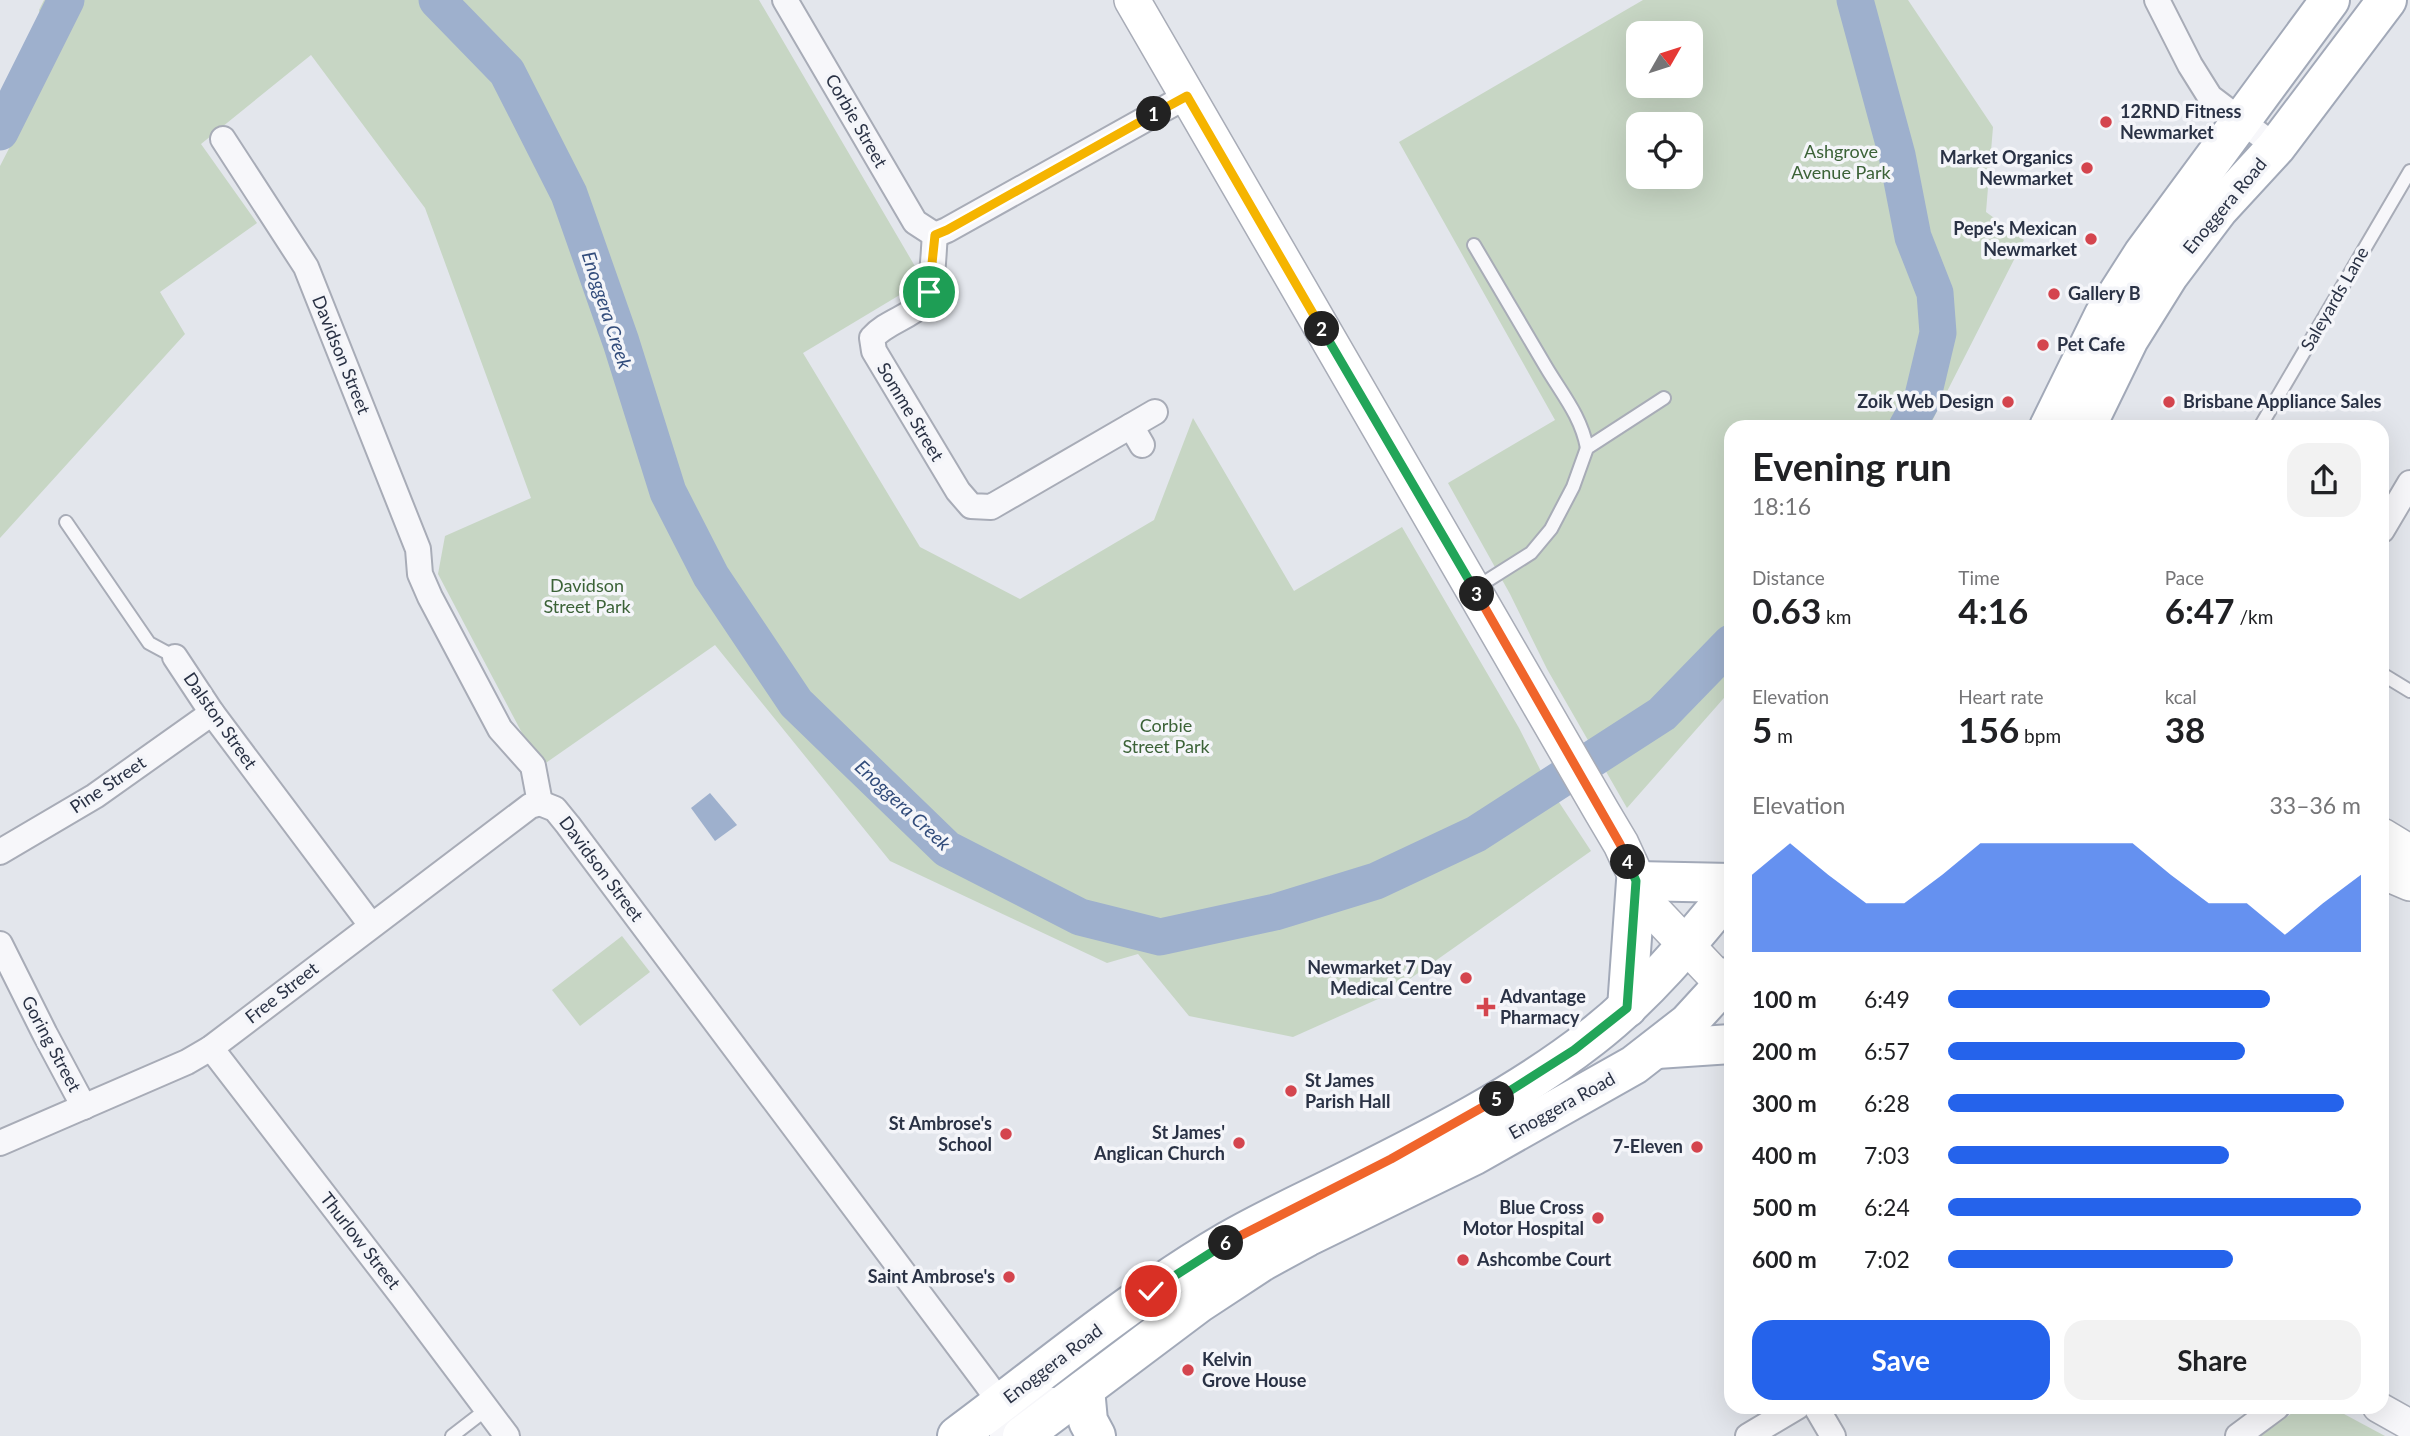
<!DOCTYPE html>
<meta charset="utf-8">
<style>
body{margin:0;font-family:Lato,sans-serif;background:#f2f2f2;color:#202124;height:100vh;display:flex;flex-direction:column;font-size:26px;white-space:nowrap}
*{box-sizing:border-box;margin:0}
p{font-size:23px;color:#757577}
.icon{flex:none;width:38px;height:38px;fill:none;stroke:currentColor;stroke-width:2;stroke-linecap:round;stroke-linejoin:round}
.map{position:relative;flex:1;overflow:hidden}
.sheet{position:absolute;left:1724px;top:420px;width:665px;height:994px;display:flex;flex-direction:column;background:#fff;border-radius:21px;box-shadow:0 7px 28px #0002}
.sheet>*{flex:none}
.needle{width:46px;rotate:51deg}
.controls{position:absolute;left:1626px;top:21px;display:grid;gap:14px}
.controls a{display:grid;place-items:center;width:77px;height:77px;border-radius:14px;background:#fff;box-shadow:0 7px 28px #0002;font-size:35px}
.pin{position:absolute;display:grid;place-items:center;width:60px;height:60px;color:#fff;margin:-30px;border:4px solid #fff;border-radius:50%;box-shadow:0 2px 7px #0007}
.km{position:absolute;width:35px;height:35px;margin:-18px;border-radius:50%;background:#222;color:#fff;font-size:19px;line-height:35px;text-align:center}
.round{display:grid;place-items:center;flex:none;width:74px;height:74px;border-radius:21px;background:#f2f2f2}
.head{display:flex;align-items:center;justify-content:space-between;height:119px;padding:0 28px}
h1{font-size:38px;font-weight:700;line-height:52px}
.metrics{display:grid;grid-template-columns:repeat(3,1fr);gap:10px;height:119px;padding:7px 28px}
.metrics div{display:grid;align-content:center}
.metrics b{font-size:35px;font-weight:700}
.metrics small{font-size:19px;font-weight:400}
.metrics p{font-size:19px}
.chart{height:196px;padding:14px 28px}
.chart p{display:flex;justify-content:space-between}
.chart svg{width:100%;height:126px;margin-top:7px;fill:#2563eb;opacity:.7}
.primary-button{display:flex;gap:14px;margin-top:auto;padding:14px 28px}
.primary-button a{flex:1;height:80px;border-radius:21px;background:#2563eb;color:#fff;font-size:28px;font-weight:700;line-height:80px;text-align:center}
.primary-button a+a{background:#f2f2f2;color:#202124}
ul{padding:0 28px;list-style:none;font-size:23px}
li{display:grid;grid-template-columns:112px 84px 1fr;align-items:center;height:52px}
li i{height:18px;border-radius:9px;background:#2563eb}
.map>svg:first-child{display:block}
.green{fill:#c7d6c4;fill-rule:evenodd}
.water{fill:#9eb0cd}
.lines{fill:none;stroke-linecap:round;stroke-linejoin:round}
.river{stroke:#9eb0cd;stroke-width:37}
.service-casing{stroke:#a8acb7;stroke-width:16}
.minor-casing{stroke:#a8acb7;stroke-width:28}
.tertiary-casing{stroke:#a8acb7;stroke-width:33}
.secondary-casing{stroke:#a8acb7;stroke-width:38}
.primary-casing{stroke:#a2a9b8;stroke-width:42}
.service{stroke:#f7f7fa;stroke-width:12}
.minor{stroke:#f7f7fa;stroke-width:24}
.tertiary{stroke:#f7f7fa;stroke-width:30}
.secondary{stroke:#fff;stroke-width:35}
.primary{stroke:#fff;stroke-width:38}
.split-1-casing{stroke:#fff;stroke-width:14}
.split-2-casing{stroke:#fff;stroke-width:14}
.split-3-casing{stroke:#fff;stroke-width:14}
.split-4-casing{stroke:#fff;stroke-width:14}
.split-5-casing{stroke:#fff;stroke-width:14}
.split-6-casing{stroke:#fff;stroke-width:14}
.split-7-casing{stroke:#fff;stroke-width:14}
.split-1{stroke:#f5b400;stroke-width:9}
.split-2{stroke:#f5b400;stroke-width:9}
.split-3{stroke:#22a559;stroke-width:9}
.split-4{stroke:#f0652b;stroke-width:9}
.split-5{stroke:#22a559;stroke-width:9}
.split-6{stroke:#f0652b;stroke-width:9}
.split-7{stroke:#22a559;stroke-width:9}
.poi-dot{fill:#d4454e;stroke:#f4f5f9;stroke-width:2.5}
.labels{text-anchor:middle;stroke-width:7;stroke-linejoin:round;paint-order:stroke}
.poi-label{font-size:18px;font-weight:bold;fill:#2a3245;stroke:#f4f5f9;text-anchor:end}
.street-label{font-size:18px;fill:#2a3245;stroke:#f4f5f9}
.park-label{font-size:18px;fill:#3b6237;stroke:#f4f5f9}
.water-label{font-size:19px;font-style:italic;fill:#324c7b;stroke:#f4f5f9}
</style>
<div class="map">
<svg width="2410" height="1436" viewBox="0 0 2410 1436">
<rect width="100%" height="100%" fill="#e3e6ec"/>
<!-- green -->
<g class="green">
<path d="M44,0H759L916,268L908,290L803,353L920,547L1020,599L1154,520L1193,418L1294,591L1402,527L1519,728L1549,787L1591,851L1387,995L1293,1037L1189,1016L1138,954L1107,963L890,861L715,645L540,767L438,574L445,536L531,498L425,208L311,55L201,144L257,223L160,292L185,334L0,538V166L51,67L39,10Z"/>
<path d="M1643,0H1908L1993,127L1986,212L2024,240L1929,427H1731V690L1627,808L1547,669L1510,594L1448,483L1555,420L1399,142ZM1638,33H1690V86H1638ZM1638,124H1690V177H1638Z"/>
<path d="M622,936L650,972L580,1026L552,990Z"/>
<path d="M2300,1407H2331L2385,1436H2261Z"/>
</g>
<!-- water -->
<path class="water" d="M710,793L737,825L715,841L691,808Z"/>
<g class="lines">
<!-- river -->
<g class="river">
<path d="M437,0L507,72L569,194L621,342L668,492L711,576L796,703L947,849L1080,917L1160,937L1275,912L1376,881L1476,834L1662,714L1731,643"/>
<path d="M1855,0L1897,155L1913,237L1935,293L1938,333L1922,400L1907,427"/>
<path d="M0,132L66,0"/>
</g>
<defs>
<g id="service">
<path d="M1474,245C1498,286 1522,326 1546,367C1562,394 1581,416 1587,448"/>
<path d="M2260,427L2410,171"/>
<path d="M66,522L149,643L175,657"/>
<path d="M1474,589L1531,553L1551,529L1573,487L1587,448L1664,398"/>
<path d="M2382,674L2410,691"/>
<path d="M452,1436L487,1409"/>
</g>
<g id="minor">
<path d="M785,0L915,222L935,235"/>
<path d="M2157,0L2190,65L2210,97L2276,147"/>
<path d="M223,139L306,267L418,549L420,574L430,597L500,729L533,766L540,803"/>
<path d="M935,235C933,253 934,291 922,304C908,318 886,322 872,338L874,351L958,491L971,506L991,507L1155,412"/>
<path d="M935,235L947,230L1187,96"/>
<path d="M1131,426L1142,445"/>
<path d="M2382,530L2410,483"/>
<path d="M175,657L212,713L371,925"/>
<path d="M540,803L555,809L568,825L986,1383C1001,1403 1004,1411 1002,1436"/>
<path d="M0,852L95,796L212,713"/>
<path d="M0,944L45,1034L84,1107"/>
<path d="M211,1048L402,1296L507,1436"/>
<path d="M0,1143L187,1062L211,1048L530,806L540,803"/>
<path d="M1001,1403L1024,1408L1039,1399L1067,1401"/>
<path d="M1816,1407L1833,1436"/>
<path d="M1748,1436L1797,1407"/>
<path d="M2238,1436L2277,1407"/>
</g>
<path id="tertiary" d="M2378,1407L2410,1425"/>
<g id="secondary">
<path d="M1132,0L1602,812L1621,844L1650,907L1724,985"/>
<path d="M2382,836L2410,853"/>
<path d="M2382,871L2410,883"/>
</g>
<g id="primary">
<path d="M2049,427L2104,315L2143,254L2330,0"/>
<path d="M2086,427L2129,339L2169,275L2218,210L2276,147L2387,0"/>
<path d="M1627,1008L1636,881L1731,883"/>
<path d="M1657,1049L1731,1044"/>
<path d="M1085,1389L1088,1421L1096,1436"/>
<path d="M957,1436C1046,1370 1132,1297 1228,1241C1266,1219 1306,1201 1346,1181C1430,1139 1518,1095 1592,1037C1646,995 1688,944 1731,891"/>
<path d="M1022,1436L1199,1303L1263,1261L1307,1237L1473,1156L1634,1065L1688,1023L1731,976"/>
</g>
</defs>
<!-- service casing -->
<use href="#service" class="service-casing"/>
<!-- minor casing -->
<use href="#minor" class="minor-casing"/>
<!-- tertiary casing -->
<use href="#tertiary" class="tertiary-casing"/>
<!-- secondary casing -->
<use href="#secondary" class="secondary-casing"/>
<!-- primary casing -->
<use href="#primary" class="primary-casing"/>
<!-- service -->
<use href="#service" class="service"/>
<!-- minor -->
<use href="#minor" class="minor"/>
<!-- tertiary -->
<use href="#tertiary" class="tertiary"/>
<!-- secondary -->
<use href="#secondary" class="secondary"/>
<!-- primary -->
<use href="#primary" class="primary"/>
</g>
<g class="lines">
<defs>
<path id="split-1" d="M929,292L935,235L947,230L1154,114"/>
<path id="split-2" d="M1154,114L1187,96L1322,329"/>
<path id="split-3" d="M1322,329L1477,594"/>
<path id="split-4" d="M1477,594L1620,844L1628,862"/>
<path id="split-5" d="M1497,1099L1574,1050L1627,1008L1636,881L1628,862"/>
<path id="split-6" d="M1226,1243L1391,1159L1497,1099"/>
<path id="split-7" d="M1151,1291L1226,1243"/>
</defs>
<!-- split-1 casing -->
<use href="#split-1" class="split-1-casing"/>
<!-- split-2 casing -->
<use href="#split-2" class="split-2-casing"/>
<!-- split-3 casing -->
<use href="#split-3" class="split-3-casing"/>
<!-- split-4 casing -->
<use href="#split-4" class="split-4-casing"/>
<!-- split-5 casing -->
<use href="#split-5" class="split-5-casing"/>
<!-- split-6 casing -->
<use href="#split-6" class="split-6-casing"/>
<!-- split-7 casing -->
<use href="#split-7" class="split-7-casing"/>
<!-- split-1 -->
<use href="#split-1" class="split-1"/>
<!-- split-2 -->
<use href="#split-2" class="split-2"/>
<!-- split-3 -->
<use href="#split-3" class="split-3"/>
<!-- split-4 -->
<use href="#split-4" class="split-4"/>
<!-- split-5 -->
<use href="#split-5" class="split-5"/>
<!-- split-6 -->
<use href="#split-6" class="split-6"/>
<!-- split-7 -->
<use href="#split-7" class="split-7"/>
</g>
<!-- markers -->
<g class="poi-dot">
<circle cx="2106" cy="122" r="7"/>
<circle cx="2087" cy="168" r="7"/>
<circle cx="2091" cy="239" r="7"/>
<circle cx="2054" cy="294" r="7"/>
<circle cx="2043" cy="345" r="7"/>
<circle cx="2008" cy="402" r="7"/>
<circle cx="2169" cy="402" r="7"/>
<circle cx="1466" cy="978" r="7"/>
<path d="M1482.5 996.5h7v7h7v7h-7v7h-7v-7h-7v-7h7z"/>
<circle cx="1291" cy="1091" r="7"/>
<circle cx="1006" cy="1134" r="7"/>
<circle cx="1239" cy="1143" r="7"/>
<circle cx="1697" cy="1147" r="7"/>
<circle cx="1598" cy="1218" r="7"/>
<circle cx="1463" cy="1260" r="7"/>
<circle cx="1009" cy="1277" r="7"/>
<circle cx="1188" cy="1370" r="7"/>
</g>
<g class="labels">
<!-- poi labels -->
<g class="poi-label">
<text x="2120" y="118" text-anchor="start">12RND Fitness<tspan x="2120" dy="21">Newmarket</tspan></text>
<text x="2073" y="164">Market Organics<tspan x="2073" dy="21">Newmarket</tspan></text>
<text x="2077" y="235">Pepe's Mexican<tspan x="2077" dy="21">Newmarket</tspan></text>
<text x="2068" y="300" text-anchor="start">Gallery B</text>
<text x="2057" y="351" text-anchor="start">Pet Cafe</text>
<text x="1994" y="408">Zoik Web Design</text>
<text x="2183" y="408" text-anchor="start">Brisbane Appliance Sales</text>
<text x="1452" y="974">Newmarket 7 Day<tspan x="1452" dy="21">Medical Centre</tspan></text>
<text x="1500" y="1003" text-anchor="start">Advantage<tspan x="1500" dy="21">Pharmacy</tspan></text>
<text x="1305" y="1087" text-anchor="start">St James<tspan x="1305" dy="21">Parish Hall</tspan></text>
<text x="992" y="1130">St Ambrose's<tspan x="992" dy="21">School</tspan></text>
<text x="1225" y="1139">St James'<tspan x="1225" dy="21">Anglican Church</tspan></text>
<text x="1683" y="1153">7-Eleven</text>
<text x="1584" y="1214">Blue Cross<tspan x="1584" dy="21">Motor Hospital</tspan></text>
<text x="1477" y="1266" text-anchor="start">Ashcombe Court</text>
<text x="995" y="1283">Saint Ambrose's</text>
<text x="1202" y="1366" text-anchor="start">Kelvin<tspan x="1202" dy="21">Grove House</tspan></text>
</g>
<!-- street labels -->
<g class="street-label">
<text transform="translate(856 121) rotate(60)" y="6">Corbie Street</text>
<text transform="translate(2225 206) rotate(-50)" y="6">Enoggera Road</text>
<text transform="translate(2335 299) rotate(-60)" y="6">Saleyards Lane</text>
<text transform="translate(341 355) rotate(68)" y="6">Davidson Street</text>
<text transform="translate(910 412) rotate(59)" y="6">Somme Street</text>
<text transform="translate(220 721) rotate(55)" y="6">Dalston Street</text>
<text transform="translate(108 785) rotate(-34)" y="6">Pine Street</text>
<text transform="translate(601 869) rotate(53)" y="6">Davidson Street</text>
<text transform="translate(282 993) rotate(-38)" y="6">Free Street</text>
<text transform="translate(51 1044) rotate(62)" y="6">Goring Street</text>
<text transform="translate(1562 1106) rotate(-29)" y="6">Enoggera Road</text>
<text transform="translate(360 1241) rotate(52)" y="6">Thurlow Street</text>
<text transform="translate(1053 1364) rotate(-37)" y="6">Enoggera Road</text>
</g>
<!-- park labels -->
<g class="park-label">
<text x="1841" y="158">Ashgrove<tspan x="1841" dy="21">Avenue Park</tspan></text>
<text x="587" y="592">Davidson<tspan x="587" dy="21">Street Park</tspan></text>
<text x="1166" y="732">Corbie<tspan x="1166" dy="21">Street Park</tspan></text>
</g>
<!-- water labels -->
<g class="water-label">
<text transform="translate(607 310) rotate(72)" y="7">Enoggera Creek</text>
<text transform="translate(903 805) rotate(43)" y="7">Enoggera Creek</text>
</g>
</g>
</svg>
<div class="controls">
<a><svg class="needle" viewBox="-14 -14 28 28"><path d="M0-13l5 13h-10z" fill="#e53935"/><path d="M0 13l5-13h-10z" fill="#757577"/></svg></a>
<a><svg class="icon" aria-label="locate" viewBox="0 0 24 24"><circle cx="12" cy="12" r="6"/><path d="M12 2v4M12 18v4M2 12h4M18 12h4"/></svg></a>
</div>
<div class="pin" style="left:929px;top:292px;background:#1e9e55"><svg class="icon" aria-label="arrive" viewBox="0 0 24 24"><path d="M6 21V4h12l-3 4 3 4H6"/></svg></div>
<div class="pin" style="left:1151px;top:1291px;background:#d93025"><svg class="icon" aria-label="check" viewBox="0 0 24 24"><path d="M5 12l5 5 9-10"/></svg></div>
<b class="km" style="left:1154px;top:114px">1</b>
<b class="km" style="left:1322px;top:329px">2</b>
<b class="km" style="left:1477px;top:594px">3</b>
<b class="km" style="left:1628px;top:862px">4</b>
<b class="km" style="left:1497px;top:1099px">5</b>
<b class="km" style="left:1226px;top:1243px">6</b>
<section class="sheet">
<div class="head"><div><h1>Evening run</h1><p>18:16</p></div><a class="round"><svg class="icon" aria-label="share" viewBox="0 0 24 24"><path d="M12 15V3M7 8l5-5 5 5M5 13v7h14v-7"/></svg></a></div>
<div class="metrics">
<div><p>Distance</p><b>0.63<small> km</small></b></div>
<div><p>Time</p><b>4:16</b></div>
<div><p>Pace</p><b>6:47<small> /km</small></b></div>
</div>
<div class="metrics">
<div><p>Elevation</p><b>5<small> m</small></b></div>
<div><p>Heart rate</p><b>156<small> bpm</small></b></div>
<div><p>kcal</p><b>38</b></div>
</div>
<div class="chart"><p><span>Elevation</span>33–36 m</p>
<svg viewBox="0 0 160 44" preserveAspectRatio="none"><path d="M0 44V17L10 6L20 17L30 27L40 27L50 17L60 6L70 6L80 6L90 6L100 6L110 17L120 27L130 27L140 38L150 27L160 17V44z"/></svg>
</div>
<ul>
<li><b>100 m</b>6:49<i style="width:78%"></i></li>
<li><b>200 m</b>6:57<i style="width:72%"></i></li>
<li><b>300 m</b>6:28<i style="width:96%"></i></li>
<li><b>400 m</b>7:03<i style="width:68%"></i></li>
<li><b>500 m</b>6:24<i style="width:100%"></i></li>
<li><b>600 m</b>7:02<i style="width:69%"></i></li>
</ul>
<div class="primary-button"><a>Save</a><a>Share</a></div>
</section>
</div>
